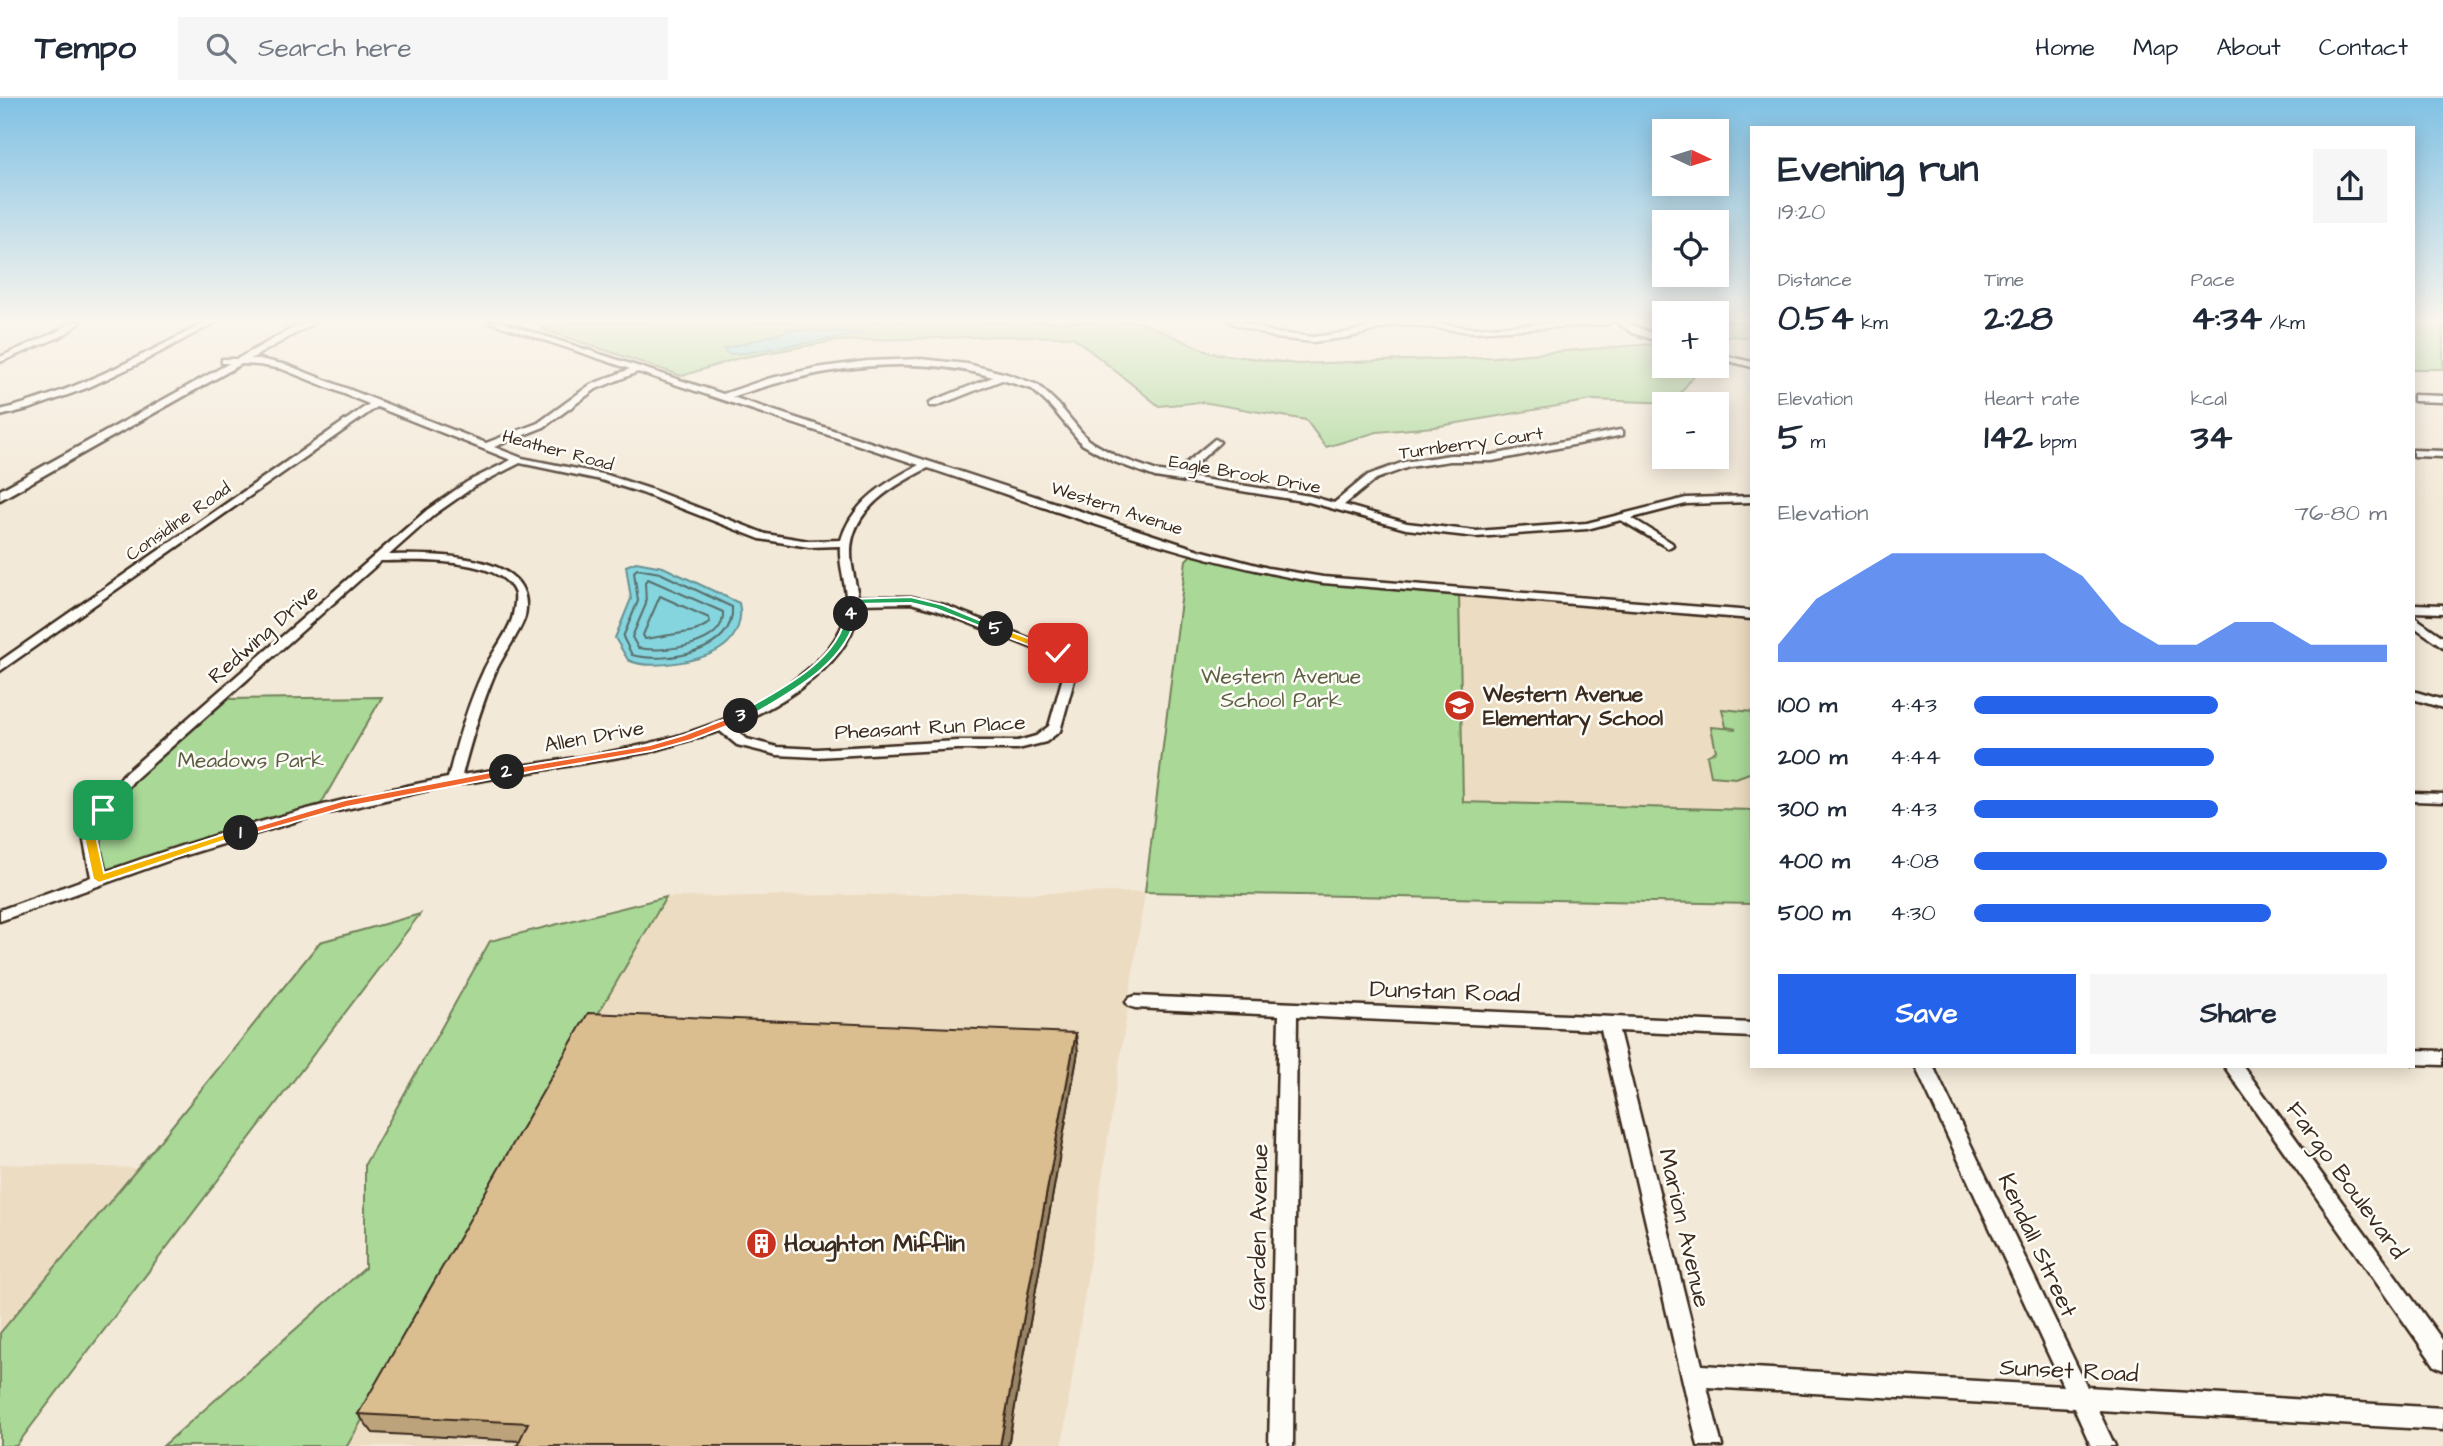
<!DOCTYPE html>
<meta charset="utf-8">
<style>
body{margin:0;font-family:"Architects Daughter",sans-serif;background:#f6f6f7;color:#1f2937;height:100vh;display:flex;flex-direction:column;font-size:26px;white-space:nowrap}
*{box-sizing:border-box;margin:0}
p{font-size:23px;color:#747a83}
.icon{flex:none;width:38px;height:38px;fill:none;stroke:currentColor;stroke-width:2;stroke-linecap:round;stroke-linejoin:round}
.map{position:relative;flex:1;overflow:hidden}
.details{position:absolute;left:1750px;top:28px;width:665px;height:942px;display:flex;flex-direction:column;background:#fff;border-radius:0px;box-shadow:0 4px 18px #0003}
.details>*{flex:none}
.needle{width:46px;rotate:94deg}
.fabs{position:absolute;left:1652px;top:21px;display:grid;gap:14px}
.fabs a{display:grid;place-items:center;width:77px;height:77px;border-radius:0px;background:#fff;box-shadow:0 4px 18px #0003;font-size:35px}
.pin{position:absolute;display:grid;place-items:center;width:60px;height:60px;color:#fff;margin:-30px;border-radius:14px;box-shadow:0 4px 10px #0006}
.km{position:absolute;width:35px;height:35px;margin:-18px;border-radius:50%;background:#222;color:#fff;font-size:19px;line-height:35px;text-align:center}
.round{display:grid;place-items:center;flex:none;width:74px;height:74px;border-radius:0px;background:#f6f6f7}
.overview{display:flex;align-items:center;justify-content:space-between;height:119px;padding:0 28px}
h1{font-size:38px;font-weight:700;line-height:52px}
.figures{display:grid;grid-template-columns:repeat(3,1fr);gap:10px;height:119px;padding:7px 28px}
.figures div{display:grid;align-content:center}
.figures b{font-size:35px;font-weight:700}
.figures small{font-size:19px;font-weight:400}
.figures p{font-size:19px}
.chart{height:196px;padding:14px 28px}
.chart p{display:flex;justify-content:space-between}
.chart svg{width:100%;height:126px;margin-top:7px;fill:#2563eb;opacity:.7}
.primary-button{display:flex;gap:14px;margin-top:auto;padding:14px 28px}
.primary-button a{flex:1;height:80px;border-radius:0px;background:#2563eb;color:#fff;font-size:28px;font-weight:700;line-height:80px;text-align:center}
.primary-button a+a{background:#f6f6f7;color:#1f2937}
ul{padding:0 28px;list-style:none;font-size:23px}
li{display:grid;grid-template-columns:112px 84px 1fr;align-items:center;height:52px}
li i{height:18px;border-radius:9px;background:#2563eb}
header{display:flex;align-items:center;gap:42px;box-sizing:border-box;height:98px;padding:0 35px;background:#fff;border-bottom:2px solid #e0e1e3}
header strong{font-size:33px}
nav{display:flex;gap:38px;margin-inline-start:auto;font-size:24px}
.search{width:490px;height:63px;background:#f6f6f7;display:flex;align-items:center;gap:18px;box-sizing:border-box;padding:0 24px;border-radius:0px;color:#747a83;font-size:26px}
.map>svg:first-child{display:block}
.built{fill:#ecdcc2}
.green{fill:#a9d897;stroke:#72815a;stroke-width:2}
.water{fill:#85d5df;stroke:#679192;stroke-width:2}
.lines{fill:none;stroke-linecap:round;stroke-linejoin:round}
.shore{stroke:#596e6b;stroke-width:2}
.street-casing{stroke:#3b2a1e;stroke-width:5}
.secondary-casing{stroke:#3b2a1e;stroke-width:5}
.street{fill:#fdfcf7;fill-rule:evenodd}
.secondary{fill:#fdfcf7;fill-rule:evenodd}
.wall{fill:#bca37c;stroke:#3b2a1e;stroke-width:2}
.shaded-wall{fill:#998565;stroke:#3b2a1e;stroke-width:2}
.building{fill:#dbbe90;stroke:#3b2a1e;stroke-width:2}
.split-1{fill:#f5b400;stroke:#fff;stroke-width:2}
.split-2{fill:#f0652b;stroke:#fff;stroke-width:2}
.split-3{fill:#f0652b;stroke:#fff;stroke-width:2}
.split-4{fill:#22a559;stroke:#fff;stroke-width:2}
.split-5{fill:#22a559;stroke:#fff;stroke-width:2}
.split-6{fill:#f5b400;stroke:#fff;stroke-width:2}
.labels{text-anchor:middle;stroke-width:5;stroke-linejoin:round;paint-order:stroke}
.far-street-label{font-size:18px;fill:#3b2a1e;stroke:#fdfcf7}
.street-label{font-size:21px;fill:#3b2a1e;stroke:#fdfcf7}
.park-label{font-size:21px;fill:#5c5e42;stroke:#fdfcf7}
.poi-label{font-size:21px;font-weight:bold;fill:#3b2a1e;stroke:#fdfcf7;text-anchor:start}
.near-street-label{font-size:24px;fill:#3b2a1e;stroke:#fdfcf7}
.near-poi-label{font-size:24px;font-weight:bold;fill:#3b2a1e;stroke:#fdfcf7;text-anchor:start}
</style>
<header>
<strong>Tempo</strong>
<div class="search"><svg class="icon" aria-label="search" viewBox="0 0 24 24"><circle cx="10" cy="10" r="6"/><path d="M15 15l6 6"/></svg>Search here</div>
<nav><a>Home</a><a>Map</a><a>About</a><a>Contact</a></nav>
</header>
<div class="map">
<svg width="2443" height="1348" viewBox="0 0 2443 1348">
<rect width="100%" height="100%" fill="#f3e9d8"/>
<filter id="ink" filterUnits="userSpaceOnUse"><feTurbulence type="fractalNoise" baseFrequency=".0143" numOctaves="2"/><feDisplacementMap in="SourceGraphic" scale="14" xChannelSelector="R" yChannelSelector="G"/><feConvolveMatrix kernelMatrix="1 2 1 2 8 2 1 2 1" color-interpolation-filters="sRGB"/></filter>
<g filter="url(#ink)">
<!-- built -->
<g class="built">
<path d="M1192,456L1262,475L1334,486L1752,520V712L1157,697L1186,462Z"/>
<path d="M1145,794L1062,1348H347L666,799Z"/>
<path d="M0,1066L138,1070L0,1235Z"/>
</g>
<!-- green -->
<g class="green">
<path d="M564,224H1141L1211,255L1297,266L1493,259L1664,245V268H1701L1673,305L1592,302L1434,329L1377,334L1326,349L1306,322L1202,304L1159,308L1073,239L1005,238L835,243L739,260L682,278L542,231Z"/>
<path d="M1717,224H1752V240L1730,238L1717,244Z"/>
<rect x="2413" y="224" width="30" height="47"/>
<path d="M1192,456L1262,475L1334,486L1459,496L1463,704L1752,712V806L1145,794L1186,462Z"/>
<path d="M382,599L321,706L107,771C105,763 101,752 102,744C107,691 188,635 226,601Z"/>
<path d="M1722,611L1752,614V674L1736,680L1711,678L1707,658L1716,653L1711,629L1736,631L1726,629Z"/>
<path d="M666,799L347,1348H163L365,1170V1066L490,843Z"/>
<path d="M420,816L16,1348H0V1235L138,1070L320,844Z"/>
</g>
<!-- water -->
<g class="water">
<path d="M791,232H800L865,235L746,255L729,256L723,251Z"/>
<path d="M636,464L663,469L739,505C743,521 737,539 723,549C704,563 649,573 628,562L615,540L631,501L626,468Z"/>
</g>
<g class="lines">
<!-- shore -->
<g class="shore">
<path d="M637,471L660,475L732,509C736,554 666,566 632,557L623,539L638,503L634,474Z"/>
<path d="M648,481L723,514C726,548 662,555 638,550L632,539L646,506L645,484Z"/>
<path d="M660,498L709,520L710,525L695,533L645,541L643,537Z"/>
</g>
<defs>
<g id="street">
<path d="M72,224H81L62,238L0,264V259L56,234Z"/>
<path d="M207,224H216L138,266L87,290L32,310L0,318V312C74,294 139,259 207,224Z"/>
<path d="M490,224H501L723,296L767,281L816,270L867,263L921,261L967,266L1007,276L1038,287L1058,306L1088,342L1118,359L1160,374L1173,376L1215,341L1220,344L1218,346L1183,378L1310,398L1334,405L1368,377L1404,364L1450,357H1492L1620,332L1623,333V337L1492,363H1450L1409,369L1376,381L1344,407L1407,425L1476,433L1587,425L1686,400L1752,398V404L1686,406L1632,420L1672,445L1673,447L1668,450L1621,422L1587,431L1476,439L1406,431L1309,404L1155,379L1112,363L1082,346L1052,310L1032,291L1002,282L936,308H930V304L993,279C907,254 814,271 732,299L1199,452L1268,470L1323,479L1752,513V521L1323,485C1188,464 1058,413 928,370C895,387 850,411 851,456C851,470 856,485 858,499H911L944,507L1072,557L1078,568L1060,633L1046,644L1018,651H957L817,659L777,657L737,647L720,633L649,654L437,690L307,720L176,760L0,823V812L91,779L84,743L96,712L123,677L427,412L467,384L511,362L377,309L0,573V563L369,306L282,271L259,267L225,265H222V261H259L287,267L486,345L538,325L590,287L630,271ZM638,274L919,367C886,384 852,404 841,442L809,443L766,436L650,391L607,377L522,360L494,349L544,329L596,291ZM520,365L601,382L642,395L760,441L809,449L840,448C838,473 852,498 844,523C835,550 812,570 789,586C693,653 574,658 462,677C471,643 481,608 495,575C502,558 522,532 525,518C538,453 430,456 389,457L435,416L475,388ZM381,463C413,463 503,458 515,496C516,502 514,512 513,517C510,533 490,557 483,574C467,608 457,644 448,680C331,701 217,734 105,774L98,743L110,713L133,683ZM911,505L936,512L1063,562L1066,568L1049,628L1036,638L1018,643H957L817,651L777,649L747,641L731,628C778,609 857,564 858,506Z"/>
<path d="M1229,224H1240L1276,235L1313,239L1350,234L1387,224H1419L1473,230L1572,224H1611L1607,226L1473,234L1397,226L1350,239L1313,244L1276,240Z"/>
<path d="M1616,224H1625L1664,240V245L1633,235Z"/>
<path d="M1717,256L1752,264V269L1717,260Z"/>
<path d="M2413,297L2443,298V304L2413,303Z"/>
<path d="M2413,352L2443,353V359L2413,358Z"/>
<path d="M2413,506L2443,507V515L2413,514Z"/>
<path d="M2413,518L2443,539V549L2413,528Z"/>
<path d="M2413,593L2443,602V610L2413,601Z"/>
<path d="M2413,695L2443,696V704L2413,703Z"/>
<path d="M1135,898L1752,925V939L1619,933L1702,1267L2063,1288L1915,968H1933L2087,1289L2443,1310V1332L2098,1312L2115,1348H2091L2074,1310L1707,1289L1722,1348H1698L1601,932L1297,918L1293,1348H1269L1279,917L1135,910L1129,908L1126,904L1129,900Z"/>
<path d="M2413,952L2443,953V967L2413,966Z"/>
<path d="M2224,968H2243L2443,1243V1272L2435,1268Z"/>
</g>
<path id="secondary" d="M304,224H316L0,402V392Z"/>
</defs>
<!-- street casing -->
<use href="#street" class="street-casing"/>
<!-- secondary casing -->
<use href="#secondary" class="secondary-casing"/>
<!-- street -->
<use href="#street" class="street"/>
<!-- secondary -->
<use href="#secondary" class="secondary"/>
</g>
<!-- wall -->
<path class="wall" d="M1078,954L1008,1348H517L520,1343L373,1335L358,1316Z"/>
<!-- shaded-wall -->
<path class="shaded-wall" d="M1076,935L1078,954L1008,1348H1000Z"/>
<!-- building -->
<path class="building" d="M588,915L1076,935L1000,1348H517L528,1325L358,1316Z"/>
</g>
<!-- sky -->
<linearGradient id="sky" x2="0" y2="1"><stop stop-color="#80c1e4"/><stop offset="0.54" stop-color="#faf5ed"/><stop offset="1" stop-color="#faf5ed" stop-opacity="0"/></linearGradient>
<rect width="2443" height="412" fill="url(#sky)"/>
<!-- split-1 -->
<path class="split-1" d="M103,708L109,712L97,743L104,775L237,732H246L247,735L99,785L93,781L85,743L97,712Z"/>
<!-- split-2 -->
<path class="split-2" d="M507,671L513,674L511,677L347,709L241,739L235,735L345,702Z"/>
<!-- split-3 -->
<path class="split-3" d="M741,615L746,618L745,621L691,642L651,653L507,678L501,674L507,671L650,647L684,637Z"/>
<!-- split-4 -->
<path class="split-4" d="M851,513L856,516C849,566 784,598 745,621H737V616C775,594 839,564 846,516Z"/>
<!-- split-5 -->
<path class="split-5" d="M911,499L943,507L1001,531L992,533L936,511L911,505L857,506L855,518L846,516L850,501Z"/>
<!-- split-6 -->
<path class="split-6" d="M996,528L1061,553L1063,555L1054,557L992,533V529Z"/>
<!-- icons -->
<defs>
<symbol id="school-disc" viewBox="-11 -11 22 22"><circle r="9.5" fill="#c8321e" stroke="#fdfcf7"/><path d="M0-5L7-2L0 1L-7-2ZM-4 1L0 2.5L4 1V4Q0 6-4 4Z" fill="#fff"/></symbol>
<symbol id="building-disc" viewBox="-11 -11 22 22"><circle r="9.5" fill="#c8321e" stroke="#fdfcf7"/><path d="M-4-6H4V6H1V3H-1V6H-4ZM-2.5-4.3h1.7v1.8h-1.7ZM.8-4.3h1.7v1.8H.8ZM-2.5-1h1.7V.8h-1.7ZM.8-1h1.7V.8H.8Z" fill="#fff"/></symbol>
</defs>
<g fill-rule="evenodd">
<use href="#school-disc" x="1442" y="590" width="35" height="35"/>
<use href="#building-disc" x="744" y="1128" width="35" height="35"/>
</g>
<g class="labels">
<!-- far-street labels -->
<g class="far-street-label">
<text transform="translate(1471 345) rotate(-8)" y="6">Turnberry Court</text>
<text transform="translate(558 352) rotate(15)" y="6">Heather Road</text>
<text transform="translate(1245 376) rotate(10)" y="6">Eagle Brook Drive</text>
<text transform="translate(1117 410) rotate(18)" y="6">Western Avenue</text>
<text transform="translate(178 423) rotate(-35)" y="6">Considine Road</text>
</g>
<!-- street labels -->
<g class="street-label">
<text transform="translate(263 536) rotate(-41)" y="7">Redwing Drive</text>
<text transform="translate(930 629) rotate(-3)" y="7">Pheasant Run Place</text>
<text transform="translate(594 638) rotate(-10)" y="7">Allen Drive</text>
</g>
<!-- park labels -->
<g class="park-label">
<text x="1281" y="585">Western Avenue<tspan x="1281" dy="24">School Park</tspan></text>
<text x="251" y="669">Meadows Park</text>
</g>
<!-- poi labels -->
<g class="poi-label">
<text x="1483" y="603">Western Avenue<tspan x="1483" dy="24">Elementary School</tspan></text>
</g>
<!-- near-street labels -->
<g class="near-street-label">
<text transform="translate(1445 893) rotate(2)" y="8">Dunstan Road</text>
<text transform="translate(2347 1082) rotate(54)" y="8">Fargo Boulevard</text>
<text transform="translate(1258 1129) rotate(-89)" y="8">Garden Avenue</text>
<text transform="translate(1685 1130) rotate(77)" y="8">Marion Avenue</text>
<text transform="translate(2038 1147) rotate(65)" y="8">Kendall Street</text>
<text transform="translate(2069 1272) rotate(3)" y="8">Sunset Road</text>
</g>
<!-- near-poi labels -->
<g class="near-poi-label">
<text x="784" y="1153">Houghton Mifflin</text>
</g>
</g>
</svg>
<div class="fabs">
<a><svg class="needle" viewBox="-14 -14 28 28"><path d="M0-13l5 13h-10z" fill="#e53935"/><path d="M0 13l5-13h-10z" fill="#747a83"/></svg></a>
<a><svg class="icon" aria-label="locate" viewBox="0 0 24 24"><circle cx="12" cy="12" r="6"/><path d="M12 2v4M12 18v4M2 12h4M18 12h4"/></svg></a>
<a>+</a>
<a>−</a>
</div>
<div class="pin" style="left:103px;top:712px;background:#1e9e55"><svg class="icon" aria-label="arrive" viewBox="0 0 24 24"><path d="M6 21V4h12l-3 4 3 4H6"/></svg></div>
<div class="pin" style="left:1058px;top:555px;background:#d93025"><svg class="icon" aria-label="check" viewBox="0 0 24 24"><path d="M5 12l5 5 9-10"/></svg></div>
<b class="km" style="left:241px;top:735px">1</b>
<b class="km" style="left:507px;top:674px">2</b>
<b class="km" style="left:741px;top:618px">3</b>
<b class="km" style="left:851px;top:516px">4</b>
<b class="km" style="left:996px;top:531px">5</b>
<section class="details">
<div class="overview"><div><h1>Evening run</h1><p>19:20</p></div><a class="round"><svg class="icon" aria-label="share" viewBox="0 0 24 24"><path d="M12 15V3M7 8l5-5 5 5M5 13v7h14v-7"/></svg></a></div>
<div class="figures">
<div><p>Distance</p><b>0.54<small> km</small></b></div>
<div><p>Time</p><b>2:28</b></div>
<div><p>Pace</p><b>4:34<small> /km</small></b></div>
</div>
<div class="figures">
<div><p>Elevation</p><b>5<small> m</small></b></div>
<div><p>Heart rate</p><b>142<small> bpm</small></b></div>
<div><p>kcal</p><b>34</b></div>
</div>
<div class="chart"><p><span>Elevation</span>76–80 m</p>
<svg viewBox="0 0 160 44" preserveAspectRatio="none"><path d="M0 44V38L10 22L20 14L30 6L40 6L50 6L60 6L70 6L80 14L90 30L100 38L110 38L120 30L130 30L140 38L150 38L160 38V44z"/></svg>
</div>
<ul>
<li><b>100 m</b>4:43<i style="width:59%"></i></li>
<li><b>200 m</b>4:44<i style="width:58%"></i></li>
<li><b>300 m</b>4:43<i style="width:59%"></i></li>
<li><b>400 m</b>4:08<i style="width:100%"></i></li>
<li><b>500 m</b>4:30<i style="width:72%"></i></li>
</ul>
<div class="primary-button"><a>Save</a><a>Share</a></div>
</section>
</div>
